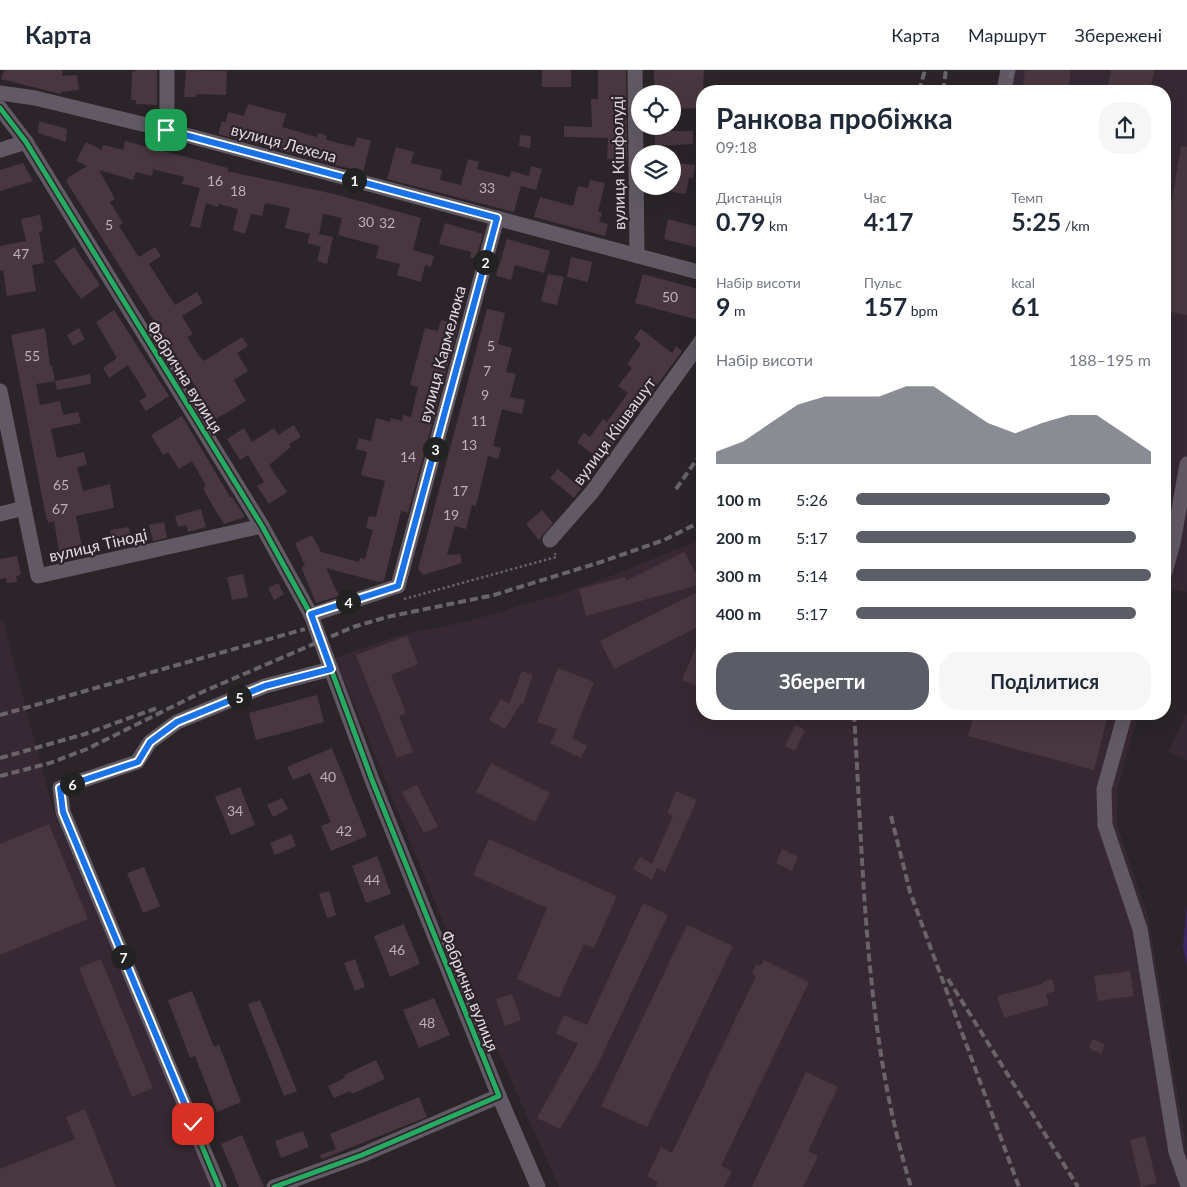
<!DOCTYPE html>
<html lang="uk">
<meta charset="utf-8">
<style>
body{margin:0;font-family:Lato,sans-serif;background:#f6f6f7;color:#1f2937;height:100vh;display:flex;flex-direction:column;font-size:19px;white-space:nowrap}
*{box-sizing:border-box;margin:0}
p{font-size:16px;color:#747a83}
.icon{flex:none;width:28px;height:28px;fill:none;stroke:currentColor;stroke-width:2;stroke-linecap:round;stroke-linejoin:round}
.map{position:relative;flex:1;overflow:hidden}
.drawer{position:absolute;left:696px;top:15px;width:475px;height:635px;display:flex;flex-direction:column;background:#fff;border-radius:20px;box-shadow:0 5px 20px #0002}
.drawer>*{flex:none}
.buttons{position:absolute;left:631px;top:15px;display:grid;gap:10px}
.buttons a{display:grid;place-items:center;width:50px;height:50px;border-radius:50%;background:#fff;box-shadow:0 5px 20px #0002;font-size:25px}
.pin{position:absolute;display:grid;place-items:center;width:42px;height:42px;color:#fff;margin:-21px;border-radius:10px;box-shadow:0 2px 8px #0006}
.km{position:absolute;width:25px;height:25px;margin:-12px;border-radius:50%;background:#222;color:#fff;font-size:14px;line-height:25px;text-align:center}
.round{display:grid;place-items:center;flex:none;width:52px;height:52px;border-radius:20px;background:#f6f6f7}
.overview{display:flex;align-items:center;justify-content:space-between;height:85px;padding:0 20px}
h1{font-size:28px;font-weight:700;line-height:38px}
.stats{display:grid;grid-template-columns:repeat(3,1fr);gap:8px;height:85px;padding:5px 20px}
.stats div{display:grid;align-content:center}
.stats b{font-size:25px;font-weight:700}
.stats small{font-size:14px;font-weight:400}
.stats p{font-size:14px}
.chart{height:140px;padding:10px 20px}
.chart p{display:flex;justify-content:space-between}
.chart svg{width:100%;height:90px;margin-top:5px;fill:#5a5c66;opacity:.7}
.cta{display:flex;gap:10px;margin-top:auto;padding:10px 20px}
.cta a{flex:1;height:58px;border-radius:20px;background:#5a5c66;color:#fff;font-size:20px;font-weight:700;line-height:58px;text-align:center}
.cta a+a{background:#f6f6f7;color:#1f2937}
ul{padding:0 20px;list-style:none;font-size:16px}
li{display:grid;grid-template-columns:80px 60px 1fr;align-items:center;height:38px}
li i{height:12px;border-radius:6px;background:#5a5c66}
header{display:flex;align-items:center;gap:30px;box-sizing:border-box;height:70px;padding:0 25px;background:#fff;border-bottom:1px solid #e0e1e3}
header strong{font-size:24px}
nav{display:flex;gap:28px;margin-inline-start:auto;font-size:18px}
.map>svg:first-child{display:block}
.built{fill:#372933}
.water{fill:#3b2767}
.building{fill:#48373f}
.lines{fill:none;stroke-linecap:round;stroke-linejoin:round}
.path{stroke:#666167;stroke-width:2.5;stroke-dasharray:2.5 2.5;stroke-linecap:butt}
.minor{stroke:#615a64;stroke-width:15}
.rail{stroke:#69646a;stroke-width:4;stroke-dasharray:8 4;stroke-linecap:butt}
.cycleway-casing{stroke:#2d232a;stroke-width:8}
.cycleway{stroke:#26ab63;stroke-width:5}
.route-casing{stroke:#fff;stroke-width:10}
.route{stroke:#1a73e8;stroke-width:6}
.labels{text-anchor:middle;stroke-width:4.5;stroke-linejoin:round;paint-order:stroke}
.number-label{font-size:14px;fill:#bbb1b7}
.street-label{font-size:16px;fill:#e1dadf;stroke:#2d232a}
</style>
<header>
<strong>Карта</strong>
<nav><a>Карта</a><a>Маршрут</a><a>Збережені</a></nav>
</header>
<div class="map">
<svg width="1187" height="1117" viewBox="0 0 1187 1117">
<rect width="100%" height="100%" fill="#2b2529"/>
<!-- built -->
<g class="built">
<path d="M1008,0H1187V522L1173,520L1165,547V21H1004Z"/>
<path d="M702,469V644H1138L1117,720V755L1149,850L1187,1082V1117H559L473,925L335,588L400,565L465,552L567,522L616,504Z"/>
<path d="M3,550L53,740L212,1117H0V551Z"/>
<path d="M1187,642V690L1168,682Z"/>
</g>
<!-- water -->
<path class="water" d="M1187,833V897L1183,876Z"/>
<!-- building -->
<g class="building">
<path d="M4,0H63L62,6L77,5L79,20L61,22V24L1,9Z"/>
<path d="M137,0H157V35L136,34V30H131L132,2Z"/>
<path d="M186,0L227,1L226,25L197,24L196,27H184Z"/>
<rect x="542" y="0" width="29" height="17"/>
<path d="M598,0H626L627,89H607L608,68L564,67V56L592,57L591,29H598Z"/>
<path d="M654,0H704L702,38L672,39V24H654Z"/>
<path d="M1025,0H1071L1068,21H1022Z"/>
<path d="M1111,0H1154L1150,21H1107Z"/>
<path d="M248,34L286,44L282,57L317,67L318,63L327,66L326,70L354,77L357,67L371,71L363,102L218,64L222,51L226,52L228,42L244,46Z"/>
<path d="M39,51L67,59L66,72L38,63Z"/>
<path d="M654,56H671V61H693V74L655,76Z"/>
<path d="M520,65L531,66L530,78L519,76Z"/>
<path d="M125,71L228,98L227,101L334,124L421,148L413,180L434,186L431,197L425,195L421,212L397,205L400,194L376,188L379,176L338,165L342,148L323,144L319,164L333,167L327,194L317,191L321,177L307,173L310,164L285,158L290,138L265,133L262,146L251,144L245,164L233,160L238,139L219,134L218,137L206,133L200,158L190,156L200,118L182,114L184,107L153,99L152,106L136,102L133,110L99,100L115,129L110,132L123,153L119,156L136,183L139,187L155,177L161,186L149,194L175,235L197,222L203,233L182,246L193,264L187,267L199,286L204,291L242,267L248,276L237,283L248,301L234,310L246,331L216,349L66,111L69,107L87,96L76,91L86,72L102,80L103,75L123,80Z"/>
<path d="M1181,76L1187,77V245L1165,241V171Z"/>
<path d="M396,77L414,82L411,93L442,100L440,110L461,115L468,89L479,92L477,99L510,107L511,101L529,106L531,96L542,99L536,120L521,116L514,142L387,109Z"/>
<path d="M23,93L33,111L0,121V100Z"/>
<path d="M677,93L695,95L693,108L689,107L686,124L672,122V105H676Z"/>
<path d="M590,110L605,113L598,142L602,143L599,152L608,154L605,166L534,147L540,127L573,136L578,116L588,118Z"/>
<path d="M40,145L43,161L39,162L44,193L32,195L36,221L7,226L3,200L0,201V176L26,171L21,149Z"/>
<path d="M668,149L702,158V179L664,169Z"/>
<path d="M445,153L483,164L476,189L470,187L471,182L439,174Z"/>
<path d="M507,169L550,181L544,203L515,195L511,210L496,206Z"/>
<path d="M74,177L100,215L81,229L54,191Z"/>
<path d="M571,187L592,192L588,212L567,207Z"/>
<path d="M548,204L564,207L557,235L541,231Z"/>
<path d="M643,204L702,220V251L635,233Z"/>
<path d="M487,239L505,243L498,274L512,278L506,302L516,304L510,327L525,330L522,344L502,339L493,376L501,378L498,389L488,386L476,436L472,435L466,459L455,456L447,485L460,484L462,493L423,505L418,499Z"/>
<path d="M114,240L169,326L146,341L139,331L147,326L128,295L109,308L103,298L117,288L96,252Z"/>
<path d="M441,250L459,254L408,443L401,441L384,511L379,512L326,498L339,526L316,533L301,497L305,496L295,473L312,465L321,482L359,492L360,488L365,489L373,460L366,458L369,446L376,447L385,411L361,405L367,382L356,379L359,368L371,371L376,348L390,352L391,348L402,351L403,345L411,347L418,317L410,315L425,258L438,261Z"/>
<path d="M45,258L50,296L52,295L55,311L36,314L40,335L60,331L63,345L78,342L81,353L51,359L57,388L84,382L87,395L77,397L83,421L110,414L114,438L76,446L83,483L60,487L54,451L48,453L43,432L11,265Z"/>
<path d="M79,258L85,269L73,276L67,265Z"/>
<path d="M641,259L672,283L676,276L682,281L574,428L550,408L558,399L576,414L596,387L577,372L584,363L590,367L603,349L607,352L628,323L618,316L632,298L627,294L641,274L634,268Z"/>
<path d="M90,304L91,314L57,320L55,311Z"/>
<path d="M182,346L230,427H232L245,447L224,454L208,428L203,418L206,416L192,391L179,399L168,382L163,385L151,365Z"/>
<path d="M294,355L301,367L289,374L291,377L269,395L287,422L269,434L257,416L264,412L248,385L240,390L227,369L244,358L252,372L274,358L278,365Z"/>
<path d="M201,439L206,457L188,462L186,455L178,457L175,446Z"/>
<path d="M542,440L553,453L539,470L526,454Z"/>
<path d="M164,452L167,468L153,471L149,455Z"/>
<path d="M129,457L132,475L113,479L110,460Z"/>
<path d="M684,482L702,514L586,546L579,519L625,507L626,511Z"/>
<path d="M17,486L21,505L16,506L17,512L7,513L6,508L0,509V489Z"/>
<path d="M243,504L248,527L232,530L227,507Z"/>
<path d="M278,513L284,524L274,530L268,518Z"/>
<path d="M702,520V555L614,599L600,571Z"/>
<path d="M702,563V619L682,610Z"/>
<path d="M407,566L418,594L391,605L406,643L399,646L413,682L397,688L356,585Z"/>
<path d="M558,598L594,612L572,668L587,676L581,688L550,673L557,659L537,652Z"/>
<path d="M522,601L533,605L523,634L521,633L505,659L489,650L501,629L509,634Z"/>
<path d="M317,625L324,652L256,670L249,643Z"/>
<path d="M974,644H1047L1066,649L1067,644H1108L1094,700L968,666Z"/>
<path d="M795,655L805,660L795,681L785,676Z"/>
<path d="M332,678L367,766L331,781L321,756L331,752L310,703L293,710L287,697Z"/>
<path d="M491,693L550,723L535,752L476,722Z"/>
<path d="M417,715L438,757L424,763L402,722Z"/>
<path d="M240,717L255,755L231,765L215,727Z"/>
<path d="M676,721L697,730L665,802L657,798L652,810L633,799L640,787L652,794L673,746L667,743Z"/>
<path d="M282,728L288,739L273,747L267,735Z"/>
<path d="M49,754L88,849L0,885V774Z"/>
<path d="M291,764L296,776L275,785L270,773Z"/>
<path d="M489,769L617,826L594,878L584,874L559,928L517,909L547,838L473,805Z"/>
<path d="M782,779L798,787L792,801L776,793Z"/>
<path d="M377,786L391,824L366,833L352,796Z"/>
<path d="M144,797L160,836L143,843L127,803Z"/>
<path d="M329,821L336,845L327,848L319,824Z"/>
<path d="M643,833L668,845L597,996L560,1059L537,1048L578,974L556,963L564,945L587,955Z"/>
<path d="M404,854L420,894L390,907L374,866Z"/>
<path d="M687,855L733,876L647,1057L601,1036Z"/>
<path d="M101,889L153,1018L132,1027L79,898Z"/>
<path d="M355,889L365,917L355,921L344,893Z"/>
<path d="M764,890L809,912L721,1096L732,1101L724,1117H656L658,1112L647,1106L661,1077L672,1083L756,906L752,904L756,895L760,896Z"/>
<path d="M1130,901L1134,926L1098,931L1094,906Z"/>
<path d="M1052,909L1055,921L1046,924L1049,935L1004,948L997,926L1043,914L1042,912Z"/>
<path d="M192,921L214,977L219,975L241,1032L217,1042L195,986L190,988L168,930Z"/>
<path d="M512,924L521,950L505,956L496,929Z"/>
<path d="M434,928L450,965L419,978L403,940Z"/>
<path d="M260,930L297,1021L284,1026L248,934Z"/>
<path d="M1093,969L1105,974L1101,984L1089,978Z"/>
<path d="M376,990L385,1009L352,1024L350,1021L334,1028L328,1016L345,1008L344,1005Z"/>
<path d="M806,1002L838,1017L808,1081L818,1086L803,1117H752Z"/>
<path d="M419,1027L427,1047L322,1089L320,1085L336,1079L330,1064Z"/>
<path d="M85,1039L116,1117H0V1099L75,1069L66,1047Z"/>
<path d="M303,1061L309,1077L281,1088L275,1071Z"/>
<path d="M242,1065L264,1117H239L221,1074Z"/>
<path d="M1145,1066L1157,1113L1141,1117L1130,1070Z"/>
</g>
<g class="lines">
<!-- path -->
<path class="path" d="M404,529L556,487L555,483"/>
<!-- minor -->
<g class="minor">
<path d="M635,0L637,186"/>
<path d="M1004,21L1008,0"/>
<path d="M0,23L35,28L167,60L702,203"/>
<path d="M0,38L26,72L262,456L311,545L372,710L499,1026L362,1085L274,1117"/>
<path d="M167,60V0"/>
<path d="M0,80L26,72"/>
<path d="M0,321L38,506L262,456"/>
<path d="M0,444L24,438"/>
<path d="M550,470L592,422L702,270"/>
<path d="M1165,502L1173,473L1187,394"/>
<path d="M311,545L398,516L497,148"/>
<path d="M1125,644L1104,719L1105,755L1140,859L1176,1082L1187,1113"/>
<path d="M499,1026L538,1117"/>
<path d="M219,1117L63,742L60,718L137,692L150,672L177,652L265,616L331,599"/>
</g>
<!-- rail -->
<g class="rail">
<path d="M919,21L925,0"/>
<path d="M943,21L946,0"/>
<path d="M1008,21L1012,0"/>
<path d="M676,419L702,382"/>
<path d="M854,644C864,802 864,964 911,1117"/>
<path d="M0,645L305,559"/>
<path d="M0,688L85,664L157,638"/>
<path d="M0,706L50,693L87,679L200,623L353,557L387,547L494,525L604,491L664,470L702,451"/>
<path d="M891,746L910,822L1019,1117"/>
<path d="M948,909L1078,1117"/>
</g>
<defs>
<g id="cycleway">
<path d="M0,38L26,72L262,456L311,545L372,710L499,1026L362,1085L274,1117"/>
<path d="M219,1117L63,742L60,718L137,692L150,672L177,652L265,616L331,599"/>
</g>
</defs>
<!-- cycleway casing -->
<use href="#cycleway" class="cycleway-casing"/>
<!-- cycleway -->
<use href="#cycleway" class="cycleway"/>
</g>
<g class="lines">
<defs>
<path id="route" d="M166,60L497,148L398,516L311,544L331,599L265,616L177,652L150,672L138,692L60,718L63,742L193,1054"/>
</defs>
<!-- route casing -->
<use href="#route" class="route-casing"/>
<!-- route -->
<use href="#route" class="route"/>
</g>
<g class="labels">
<!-- number labels -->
<g class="number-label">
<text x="215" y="116">16</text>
<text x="487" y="123">33</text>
<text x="238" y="126">18</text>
<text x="366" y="157">30</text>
<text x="387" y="158">32</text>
<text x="109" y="160">5</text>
<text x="21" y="189">47</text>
<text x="670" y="232">50</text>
<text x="491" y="281">5</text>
<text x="32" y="291">55</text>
<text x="487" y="306">7</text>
<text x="485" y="330">9</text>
<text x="479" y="356">11</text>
<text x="469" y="380">13</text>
<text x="408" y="392">14</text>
<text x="61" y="420">65</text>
<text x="460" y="426">17</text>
<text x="60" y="444">67</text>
<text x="451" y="450">19</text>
<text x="328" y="712">40</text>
<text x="235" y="746">34</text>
<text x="344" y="766">42</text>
<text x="372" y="815">44</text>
<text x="397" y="885">46</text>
<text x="427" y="958">48</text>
</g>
<!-- street labels -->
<g class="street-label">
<text transform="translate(284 73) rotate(15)" y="6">вулиця Лехела</text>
<text transform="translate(618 93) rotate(-91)" y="6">вулиця Кішфолуді</text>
<text transform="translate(442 284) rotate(-75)" y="6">вулиця Кармелюка</text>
<text transform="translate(185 307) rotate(58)" y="6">Фабрична вулиця</text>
<text transform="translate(614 361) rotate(-54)" y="6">вулиця Кішвашут</text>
<text transform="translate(98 475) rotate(-13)" y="6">вулиця Тіноді</text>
<text transform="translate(470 921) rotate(68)" y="6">Фабрична вулиця</text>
</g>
</g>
</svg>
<div class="buttons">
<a><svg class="icon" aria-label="locate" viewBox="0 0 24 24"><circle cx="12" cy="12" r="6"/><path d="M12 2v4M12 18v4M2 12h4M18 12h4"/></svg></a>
<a><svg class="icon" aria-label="layers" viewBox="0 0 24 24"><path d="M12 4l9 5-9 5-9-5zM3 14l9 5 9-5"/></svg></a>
</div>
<div class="pin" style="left:166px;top:60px;background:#1e9e55"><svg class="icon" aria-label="arrive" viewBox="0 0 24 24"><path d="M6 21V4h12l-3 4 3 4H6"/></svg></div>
<div class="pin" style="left:193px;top:1054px;background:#d93025"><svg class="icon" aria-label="check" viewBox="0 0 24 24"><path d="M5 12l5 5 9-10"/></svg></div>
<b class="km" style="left:354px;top:110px">1</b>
<b class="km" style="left:485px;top:192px">2</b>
<b class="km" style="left:435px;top:379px">3</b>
<b class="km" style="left:348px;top:532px">4</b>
<b class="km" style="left:239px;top:627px">5</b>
<b class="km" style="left:72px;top:714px">6</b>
<b class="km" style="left:123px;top:887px">7</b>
<section class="drawer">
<div class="overview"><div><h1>Ранкова пробіжка</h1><p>09:18</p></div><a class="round"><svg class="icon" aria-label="share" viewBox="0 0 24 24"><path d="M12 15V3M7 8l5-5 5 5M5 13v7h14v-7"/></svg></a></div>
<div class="stats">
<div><p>Дистанція</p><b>0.79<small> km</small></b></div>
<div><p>Час</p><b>4:17</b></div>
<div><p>Темп</p><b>5:25<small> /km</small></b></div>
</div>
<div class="stats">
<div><p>Набір висоти</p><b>9<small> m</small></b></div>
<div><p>Пульс</p><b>157<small> bpm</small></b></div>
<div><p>kcal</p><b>61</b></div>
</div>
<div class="chart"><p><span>Набір висоти</span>188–195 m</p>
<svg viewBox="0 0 160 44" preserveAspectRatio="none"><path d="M0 44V38L10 33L20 24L30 15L40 11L50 11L60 11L70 6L80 6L90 15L100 24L110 29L120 24L130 20L140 20L150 29L160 38V44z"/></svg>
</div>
<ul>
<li><b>100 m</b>5:26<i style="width:86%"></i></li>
<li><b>200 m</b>5:17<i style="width:95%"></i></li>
<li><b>300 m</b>5:14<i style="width:100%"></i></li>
<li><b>400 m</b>5:17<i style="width:95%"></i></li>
</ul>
<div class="cta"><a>Зберегти</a><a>Поділитися</a></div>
</section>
</div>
